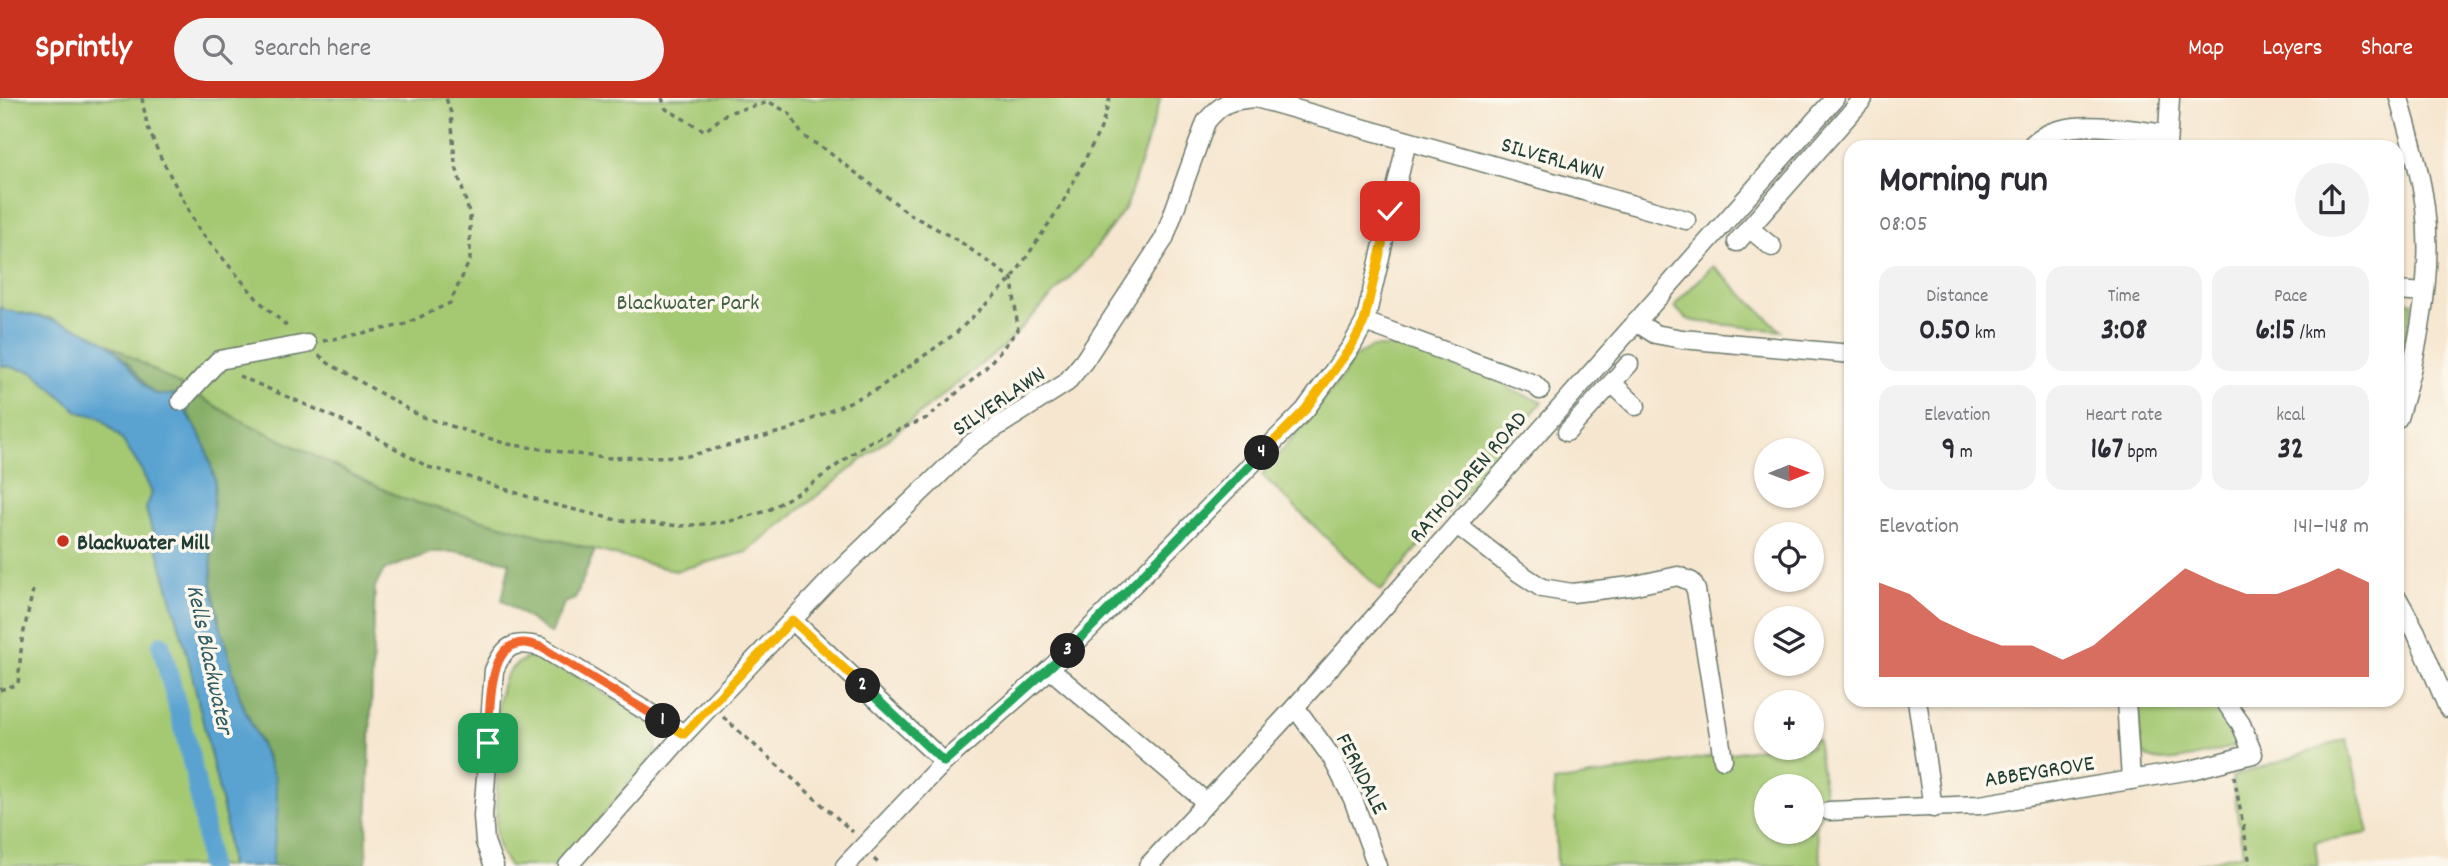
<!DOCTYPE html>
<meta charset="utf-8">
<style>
body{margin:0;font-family:Dekko,sans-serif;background:#f2f2f3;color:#2b2b33;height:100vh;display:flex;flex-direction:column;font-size:26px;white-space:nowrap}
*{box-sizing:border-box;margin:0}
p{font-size:23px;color:#7c7c81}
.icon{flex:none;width:38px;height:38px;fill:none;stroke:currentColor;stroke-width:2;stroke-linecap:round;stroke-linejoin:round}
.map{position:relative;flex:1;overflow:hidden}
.drawer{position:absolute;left:1844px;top:42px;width:560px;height:567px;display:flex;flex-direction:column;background:#fff;border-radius:21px;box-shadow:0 2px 5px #0004}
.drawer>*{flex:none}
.needle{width:46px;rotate:89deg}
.fabs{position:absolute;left:1754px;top:340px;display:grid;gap:14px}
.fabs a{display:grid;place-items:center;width:70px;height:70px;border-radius:50%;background:#fff;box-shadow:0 2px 5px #0004;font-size:35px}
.pin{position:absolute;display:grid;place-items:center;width:60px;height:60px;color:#fff;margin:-30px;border-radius:14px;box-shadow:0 4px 10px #0006}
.km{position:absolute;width:35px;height:35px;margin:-18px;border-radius:50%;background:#222;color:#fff;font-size:19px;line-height:35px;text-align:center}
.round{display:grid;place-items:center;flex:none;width:74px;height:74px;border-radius:37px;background:#f2f2f3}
.overview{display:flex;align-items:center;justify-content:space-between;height:119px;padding:0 35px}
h1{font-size:38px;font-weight:700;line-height:52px}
.figures{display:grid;grid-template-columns:repeat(3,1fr);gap:10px;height:119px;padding:7px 35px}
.figures div{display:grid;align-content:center;border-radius:18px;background:#f2f2f3;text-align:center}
.figures b{font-size:30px;font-weight:700}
.figures small{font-size:19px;font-weight:400}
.figures p{font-size:19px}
.chart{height:196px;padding:14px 35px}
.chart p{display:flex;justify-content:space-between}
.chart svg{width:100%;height:126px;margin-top:7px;fill:#c8321e;opacity:.7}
header{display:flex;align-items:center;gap:42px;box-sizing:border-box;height:98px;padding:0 35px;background:#c8321e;color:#fff}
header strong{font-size:33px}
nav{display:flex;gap:38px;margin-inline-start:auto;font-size:24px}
.search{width:490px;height:63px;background:#f2f2f3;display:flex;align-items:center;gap:18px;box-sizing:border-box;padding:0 24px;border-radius:38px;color:#7c7c81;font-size:26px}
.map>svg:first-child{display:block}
.green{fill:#a5c973;stroke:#628354;stroke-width:2;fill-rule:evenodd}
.forest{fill:#84ad65;stroke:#52754c;stroke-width:2}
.water{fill:#5aa3d1;stroke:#3c7082;stroke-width:2}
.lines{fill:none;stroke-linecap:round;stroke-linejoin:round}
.canal{stroke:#5aa3d1;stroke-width:19}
.minor-casing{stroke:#6a786a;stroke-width:21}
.path{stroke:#6a786a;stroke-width:3.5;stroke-dasharray:5 5;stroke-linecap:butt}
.minor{stroke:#fff;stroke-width:18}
.split-1-casing{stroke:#fff;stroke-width:14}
.split-2-casing{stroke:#fff;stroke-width:14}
.split-3-casing{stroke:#fff;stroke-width:14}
.split-4-casing{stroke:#fff;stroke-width:14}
.split-5-casing{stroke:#fff;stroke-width:14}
.split-1{stroke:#f0652b;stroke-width:9}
.split-2{stroke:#f5b400;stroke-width:9}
.split-3{stroke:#22a559;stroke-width:9}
.split-4{stroke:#22a559;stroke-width:9}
.split-5{stroke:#f5b400;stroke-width:9}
.poi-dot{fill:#c8321e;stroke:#fbf7ec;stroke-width:2.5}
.labels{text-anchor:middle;stroke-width:7;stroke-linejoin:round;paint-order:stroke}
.street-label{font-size:23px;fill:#1f3d34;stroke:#fbf7ec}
.park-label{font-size:23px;fill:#406044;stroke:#fbf7ec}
.poi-label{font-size:23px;font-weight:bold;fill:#1f3d34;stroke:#fbf7ec;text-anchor:start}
.water-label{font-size:24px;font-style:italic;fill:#315c63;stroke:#fbf7ec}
</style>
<header>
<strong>Sprintly</strong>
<div class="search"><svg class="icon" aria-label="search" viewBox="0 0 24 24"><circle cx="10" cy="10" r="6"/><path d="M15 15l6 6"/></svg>Search here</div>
<nav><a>Map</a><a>Layers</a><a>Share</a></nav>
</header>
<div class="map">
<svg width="2448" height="768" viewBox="0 0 2448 768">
<rect width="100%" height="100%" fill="#fbf7ec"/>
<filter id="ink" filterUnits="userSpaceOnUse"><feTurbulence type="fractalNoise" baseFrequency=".0143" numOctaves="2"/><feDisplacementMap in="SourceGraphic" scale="14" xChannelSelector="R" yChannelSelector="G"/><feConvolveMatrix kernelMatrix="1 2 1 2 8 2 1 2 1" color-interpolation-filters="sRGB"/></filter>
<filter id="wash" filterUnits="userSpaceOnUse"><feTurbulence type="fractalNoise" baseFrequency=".00686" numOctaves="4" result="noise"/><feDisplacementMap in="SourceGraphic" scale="28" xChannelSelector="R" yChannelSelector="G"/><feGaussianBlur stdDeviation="1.57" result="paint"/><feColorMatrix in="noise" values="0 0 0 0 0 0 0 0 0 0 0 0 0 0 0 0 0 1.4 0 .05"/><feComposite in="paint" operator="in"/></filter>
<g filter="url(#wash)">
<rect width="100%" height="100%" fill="#f6e6cf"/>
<!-- green -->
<g class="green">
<path d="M0,0H1161L1126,109L1089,159L1005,247L747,454L675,473L403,401L238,321L107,245L49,220L5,212L0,209Z"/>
<path d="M1713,168L1781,233L1693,223L1685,220L1675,209L1678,203Z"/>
<path d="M2398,201L2413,204L2398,276Z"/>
<path d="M1371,249H1401L1499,278L1511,292L1542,304L1381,493L1262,377L1342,279L1352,261Z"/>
<path d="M0,267L33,274L79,314L100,319L121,340L141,371L152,395L146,411L188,559L225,719L230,768H0Z"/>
<path d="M529,559L547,561L650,622L657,631L656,655L559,768H509L501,756L496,740L498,607C502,582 505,570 529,559Z"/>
<path d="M2136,602H2203L2218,608L2239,643L2236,648C2217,653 2173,666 2156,662C2149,661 2145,658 2142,653Z"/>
<path d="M1817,641L1827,709L1815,726L1822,768H1557L1554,684L1768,649H1811V642ZM1766,688H1811V733H1766Z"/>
<path d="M2347,641L2369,735L2315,744L2318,768H2190L2243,755L2232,679Z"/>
</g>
<!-- forest -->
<path class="forest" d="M107,245L238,321L403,401L595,452L575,501L564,505L551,536L502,502L510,464L459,454H433L384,472L375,489L366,768H272L278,708L268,661L241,603L224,545L212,487L211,445L215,382L204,344L177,296L163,298L153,295L127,264Z"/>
<!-- water -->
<path class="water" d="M0,209L5,212C37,218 80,226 107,245C123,256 143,290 156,296C163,298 170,297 177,296L189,307L187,316L204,344L215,382L211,445L212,487L219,523L241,603L275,680L278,708L272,768H230L225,719L188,559L146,411L152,395L141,371L121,340L100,319L79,314L33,274L0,267Z"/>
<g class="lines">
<!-- canal -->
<path class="canal" d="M161,547C180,620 203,693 209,768"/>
</g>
</g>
<g filter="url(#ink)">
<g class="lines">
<defs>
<g id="minor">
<path d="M2030,49C2059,15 2127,32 2167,36"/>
<path d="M2167,49L2170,0"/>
<path d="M1749,130L1772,149"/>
<path d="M1737,144L1863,1"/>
<path d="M2398,193L2424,195"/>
<path d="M1365,224L1534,286L1540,292"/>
<path d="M1636,224L1655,236L1682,241L1852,256"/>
<path d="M1612,285L1636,308"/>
<path d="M181,303L219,262L307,246"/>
<path d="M2398,320C2418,254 2434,179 2425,109C2420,72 2409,36 2399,0"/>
<path d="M1567,334L1629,266"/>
<path d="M1457,427L1515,472L1542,490L1572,495L1631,488L1678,478L1692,484L1696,492L1723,661"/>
<path d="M2398,501L2416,534L2448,610"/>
<path d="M792,522L944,664"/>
<path d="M1050,571L1206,704"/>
<path d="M1917,602L1933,710"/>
<path d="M2126,602L2131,682"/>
<path d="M1295,609L1332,660L1353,701L1377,768"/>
<path d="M1829,713L1980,707L2191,672L2253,656L2241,626L2224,602"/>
<path d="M494,768L485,744L483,718L494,572C505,547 514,542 541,549L684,636"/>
<path d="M568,768L684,636L835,477L973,344L1066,285L1084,263L1164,141L1206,24C1222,4 1230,2 1256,0L1686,122"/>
<path d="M845,768L944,664L1050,571L1305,312L1351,249L1365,224L1407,43"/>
<path d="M1148,768L1295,609L1835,0"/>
</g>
</defs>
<!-- minor casing -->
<use href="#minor" class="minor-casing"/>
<!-- path -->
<g class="path">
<path d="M142,0L147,27L159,56L199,132L258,202L290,231"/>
<path d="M323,243L403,227L450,205L470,162V118L455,65L451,15L446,0"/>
<path d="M319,257L328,265L420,318L507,346L604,360L688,358L788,332L876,292L956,235L1012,181L1063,104L1101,30L1110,0"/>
<path d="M239,278L325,315L377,340L428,369L469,379L547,405L617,422L681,428L727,424L767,413L809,388L867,345L927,320L983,273L1018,232L1012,181L959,143L911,117L826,52L803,38L789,15L769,4L727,15L705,33L666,11L662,0"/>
<path d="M0,592L18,586L22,542L33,492"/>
<path d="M723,619L853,734"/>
<path d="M2234,678L2250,766L2249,768"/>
<path d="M874,761L881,768"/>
</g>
<!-- minor -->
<use href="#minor" class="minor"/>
</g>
</g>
<g class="lines" filter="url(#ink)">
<defs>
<path id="split-1" d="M488,645C490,621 487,556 514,547C523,543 532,546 541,549L663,623"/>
<path id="split-2" d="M663,623L684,636L792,522L863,588"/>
<path id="split-3" d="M863,588L944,664L1068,553"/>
<path id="split-4" d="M1068,553L1262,355"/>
<path id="split-5" d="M1262,355L1305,312L1351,249L1364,224L1390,113"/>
</defs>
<!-- split-1 casing -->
<use href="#split-1" class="split-1-casing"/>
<!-- split-2 casing -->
<use href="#split-2" class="split-2-casing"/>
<!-- split-3 casing -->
<use href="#split-3" class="split-3-casing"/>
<!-- split-4 casing -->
<use href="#split-4" class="split-4-casing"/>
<!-- split-5 casing -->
<use href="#split-5" class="split-5-casing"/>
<!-- split-1 -->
<use href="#split-1" class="split-1"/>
<!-- split-2 -->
<use href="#split-2" class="split-2"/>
<!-- split-3 -->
<use href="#split-3" class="split-3"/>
<!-- split-4 -->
<use href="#split-4" class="split-4"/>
<!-- split-5 -->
<use href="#split-5" class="split-5"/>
</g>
<!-- markers -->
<circle class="poi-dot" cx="63" cy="443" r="7"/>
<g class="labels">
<!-- street labels -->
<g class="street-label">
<text transform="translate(1553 59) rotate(16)" y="8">SILVERLAWN</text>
<text transform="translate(998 302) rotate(-34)" y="8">SILVERLAWN</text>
<text transform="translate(1467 378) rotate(-49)" y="8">RATHOLDREN ROAD</text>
<text transform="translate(2039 672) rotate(-9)" y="8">ABBEYGROVE</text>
<text transform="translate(1363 675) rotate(63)" y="8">FERNDALE</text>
</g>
<!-- park labels -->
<g class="park-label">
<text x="688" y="211">Blackwater Park</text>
</g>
<!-- poi labels -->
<g class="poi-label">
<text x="77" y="451">Blackwater Mill</text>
</g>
<!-- water labels -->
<g class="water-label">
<text transform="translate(211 561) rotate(78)" y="8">Kells Blackwater</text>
</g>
</g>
</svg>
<div class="fabs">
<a><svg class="needle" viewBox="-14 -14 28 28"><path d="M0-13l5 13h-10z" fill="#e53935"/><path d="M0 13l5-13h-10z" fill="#7c7c81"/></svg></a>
<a><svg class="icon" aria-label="locate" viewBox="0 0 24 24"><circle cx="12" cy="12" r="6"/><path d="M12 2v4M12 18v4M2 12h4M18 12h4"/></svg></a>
<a><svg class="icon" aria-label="layers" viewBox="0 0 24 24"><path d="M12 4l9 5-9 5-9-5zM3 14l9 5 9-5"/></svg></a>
<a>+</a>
<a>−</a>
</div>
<div class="pin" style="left:488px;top:645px;background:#1e9e55"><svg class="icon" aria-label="arrive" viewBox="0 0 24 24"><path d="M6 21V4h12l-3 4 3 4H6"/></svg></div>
<div class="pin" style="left:1390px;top:113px;background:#d93025"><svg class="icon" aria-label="check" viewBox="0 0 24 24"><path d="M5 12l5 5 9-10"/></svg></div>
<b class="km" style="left:663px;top:623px">1</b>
<b class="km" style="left:863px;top:588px">2</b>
<b class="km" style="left:1068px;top:553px">3</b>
<b class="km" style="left:1262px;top:355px">4</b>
<section class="drawer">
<div class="overview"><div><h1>Morning run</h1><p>08:05</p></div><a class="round"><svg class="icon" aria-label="share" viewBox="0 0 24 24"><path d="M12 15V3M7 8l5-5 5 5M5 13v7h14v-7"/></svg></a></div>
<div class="figures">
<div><p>Distance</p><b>0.50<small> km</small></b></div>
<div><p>Time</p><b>3:08</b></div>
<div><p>Pace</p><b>6:15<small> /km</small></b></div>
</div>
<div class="figures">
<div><p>Elevation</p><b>9<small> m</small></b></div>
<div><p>Heart rate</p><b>167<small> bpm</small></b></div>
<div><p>kcal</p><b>32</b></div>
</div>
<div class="chart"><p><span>Elevation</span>141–148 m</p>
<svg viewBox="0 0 160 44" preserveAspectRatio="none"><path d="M0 44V11L10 15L20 24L30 29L40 33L50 33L60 38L70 33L80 24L90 15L100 6L110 11L120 15L130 15L140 11L150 6L160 11V44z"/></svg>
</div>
</section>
</div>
